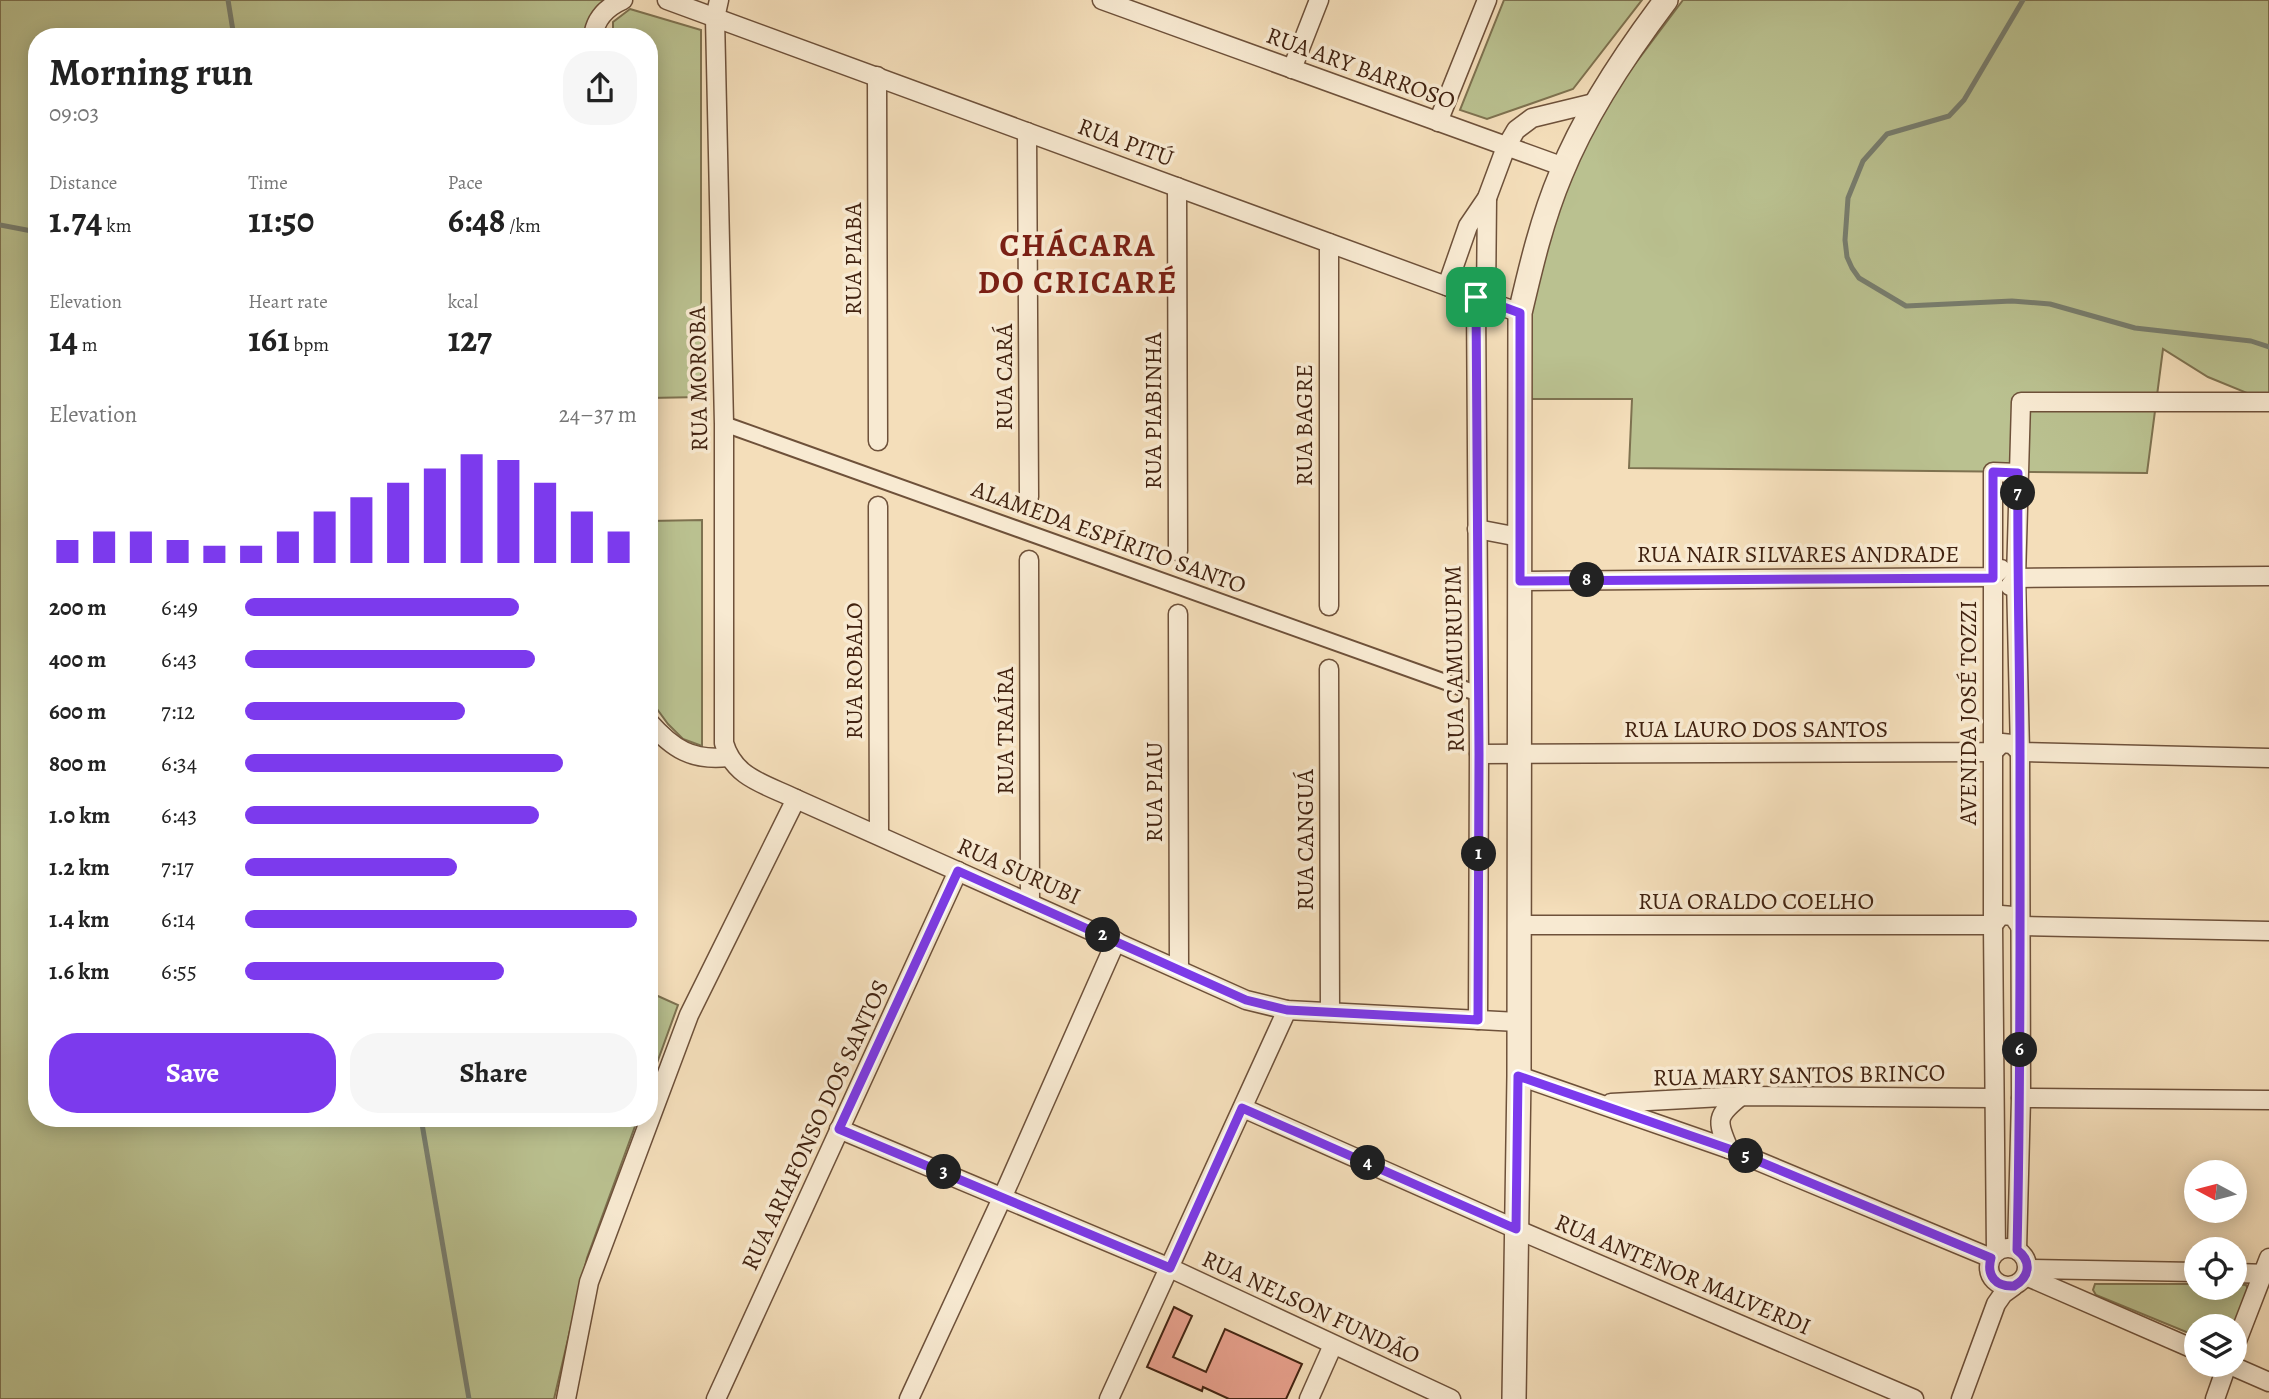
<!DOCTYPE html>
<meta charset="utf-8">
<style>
body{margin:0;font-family:Alegreya,serif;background:#f6f6f6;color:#222;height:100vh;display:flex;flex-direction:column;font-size:26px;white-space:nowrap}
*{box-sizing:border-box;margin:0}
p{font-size:23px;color:#767676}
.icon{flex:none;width:38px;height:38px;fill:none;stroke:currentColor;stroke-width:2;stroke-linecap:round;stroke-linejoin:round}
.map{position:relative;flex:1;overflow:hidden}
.sheet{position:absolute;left:28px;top:28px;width:630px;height:1099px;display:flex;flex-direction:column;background:#fff;border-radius:28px;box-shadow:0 4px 18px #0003}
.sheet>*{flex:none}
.needle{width:46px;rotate:277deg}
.tools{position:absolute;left:2184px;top:1160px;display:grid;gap:14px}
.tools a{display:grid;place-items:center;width:63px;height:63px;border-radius:50%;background:#fff;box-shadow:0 4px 18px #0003;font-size:35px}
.pin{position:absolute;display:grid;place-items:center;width:60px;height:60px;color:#fff;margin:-30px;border-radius:14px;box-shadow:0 4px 10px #0006}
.km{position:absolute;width:35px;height:35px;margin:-18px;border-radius:50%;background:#222;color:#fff;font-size:19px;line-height:35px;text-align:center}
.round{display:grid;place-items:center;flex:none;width:74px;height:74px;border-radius:28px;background:#f6f6f6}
.summary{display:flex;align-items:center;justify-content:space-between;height:119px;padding:0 21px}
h1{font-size:38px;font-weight:700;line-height:52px}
.stats{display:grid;grid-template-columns:repeat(3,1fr);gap:10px;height:119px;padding:7px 21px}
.stats div{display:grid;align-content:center}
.stats b{font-size:35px;font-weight:700}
.stats small{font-size:19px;font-weight:400}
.stats p{font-size:19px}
.chart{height:196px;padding:14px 21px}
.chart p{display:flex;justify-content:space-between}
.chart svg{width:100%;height:126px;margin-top:7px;stroke:#7c3aed;stroke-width:6}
.cta{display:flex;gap:14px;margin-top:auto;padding:14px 21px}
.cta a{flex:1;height:80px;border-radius:28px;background:#7c3aed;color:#fff;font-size:28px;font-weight:700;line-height:80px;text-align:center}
.cta a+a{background:#f6f6f6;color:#222}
ul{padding:0 21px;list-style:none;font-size:23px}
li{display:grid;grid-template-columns:112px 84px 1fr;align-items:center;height:52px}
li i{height:18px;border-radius:9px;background:#7c3aed}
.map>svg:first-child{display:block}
.green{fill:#bac190;stroke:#7e7250;stroke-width:2}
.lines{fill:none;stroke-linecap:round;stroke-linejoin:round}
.stream{stroke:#787e6f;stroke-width:5}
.building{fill:#e9a18e;stroke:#412210;stroke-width:2}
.pedestrian-casing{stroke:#6e513a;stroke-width:18}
.minor-casing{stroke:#6e513a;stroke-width:21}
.tertiary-casing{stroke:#6e513a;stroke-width:26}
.pedestrian{stroke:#f8ead2;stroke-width:14}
.minor{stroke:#f8ead2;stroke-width:18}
.tertiary{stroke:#f8ead2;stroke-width:23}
.route-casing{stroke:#fff;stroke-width:14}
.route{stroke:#7c3aed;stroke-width:9}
.labels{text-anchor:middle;stroke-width:7;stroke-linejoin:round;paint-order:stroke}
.street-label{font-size:24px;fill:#412210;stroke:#f8ead2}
.district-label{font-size:32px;font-weight:bold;letter-spacing:2px;fill:#7a1f14;stroke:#f8ead2}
</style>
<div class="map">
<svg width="2269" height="1399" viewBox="0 0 2269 1399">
<rect width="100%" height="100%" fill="#f4deba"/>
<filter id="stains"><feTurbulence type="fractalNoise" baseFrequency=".00286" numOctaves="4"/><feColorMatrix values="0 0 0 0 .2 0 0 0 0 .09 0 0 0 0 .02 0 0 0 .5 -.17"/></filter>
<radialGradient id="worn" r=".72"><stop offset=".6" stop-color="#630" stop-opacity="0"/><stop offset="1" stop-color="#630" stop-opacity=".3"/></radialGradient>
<!-- green -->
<g class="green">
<path d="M0,0H621L593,37H37V1118H638L587,1258L554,1399H0Z"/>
<path d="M1504,0H1642L1573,89L1487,119L1460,110Z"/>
<path d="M1683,0H2269V402L2208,377L2163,349L2147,473L1629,468L1632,399H1521L1529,294L1561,198L1608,100Z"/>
<path d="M630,9L701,30V397L649,398V37H613V22Z"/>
<path d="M702,520V746L683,739L668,724L649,698V521Z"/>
<path d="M649,992L678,1005L649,1085Z"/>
<path d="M2095,1284H2196V1288H2235V1284L2246,1285L2249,1291L2235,1326H2196V1336L2096,1295L2093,1290Z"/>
</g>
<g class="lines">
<!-- stream -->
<g class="stream">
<path d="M228,0L234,37"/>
<path d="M2023,0L1964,100L1949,116L1887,134L1863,161L1848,198L1845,240L1847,257L1852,268L1859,278L1906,306L2012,301L2050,304L2135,328L2251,341L2269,347"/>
<path d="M0,225L37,232"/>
<path d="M421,1118L469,1399"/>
</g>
</g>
<!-- building -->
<path class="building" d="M1174,1307L1192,1316L1173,1357L1206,1372L1225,1329L1302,1364L1286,1399H1229L1203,1387L1202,1391L1147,1367Z"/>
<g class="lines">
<defs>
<path id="pedestrian" d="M724,424L1479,694"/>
<g id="minor">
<path d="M667,0L1520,313"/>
<path d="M719,0L715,18L724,424V743C734,778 765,784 796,799L1246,1000L1287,1010L1518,1022"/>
<path d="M1102,0L1564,167"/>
<path d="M593,37C595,19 607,7 623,0"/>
<path d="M1292,69L1319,0"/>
<path d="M877,76L878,441"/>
<path d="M1438,122L1487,0"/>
<path d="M1027,132L1029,497"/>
<path d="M1177,187L1178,551"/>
<path d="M1329,243V606"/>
<path d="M1447,286L1468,226L1487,198L1506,147L1516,130L1532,118L1598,102"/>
<path d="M1476,297L1479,754L1478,1020"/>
<path d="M1486,300L1487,198"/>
<path d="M878,506L879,835"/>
<path d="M1477,529L1519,537"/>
<path d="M1029,560L1030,903"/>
<path d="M1520,581L1992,577L2001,569"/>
<path d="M2010,586L2016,578L2269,576"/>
<path d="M1178,614L1179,969"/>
<path d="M1329,669L1330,1012"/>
<path d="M649,722C673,749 692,761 728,757"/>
<path d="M1479,754L1993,752L2002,743L2012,744L2020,752L2269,758"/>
<path d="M1519,925H1993L2001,915L2013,916L2020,926"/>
<path d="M2020,926L2269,931"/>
<path d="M1519,1076L1729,1149L1991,1258"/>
<path d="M2021,1098L2269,1100"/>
<path d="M1611,1103L1741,1096L1994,1098"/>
<path d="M1243,1108L1516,1229L1914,1399"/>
<path d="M839,1129L1170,1268L1451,1399"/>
<path d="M1729,1149C1716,1120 1716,1116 1741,1096"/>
<circle cx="2008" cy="1267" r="19"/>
<path d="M2017,1250L2021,1098L2020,752L2016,578L2021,402H2269"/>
<path d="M1996,1252L1993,925V472L2018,473"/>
<path d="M2028,1269L2196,1272"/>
<path d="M2235,1273L2269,1274"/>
<path d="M2026,1276L2196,1350"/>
<path d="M2235,1346L2269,1258"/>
<path d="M2230,1365L2269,1382"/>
<path d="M566,1399L589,1282L689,1015L796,799"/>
<path d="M716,1399L958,871"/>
<path d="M909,1399L1003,1196L1116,941"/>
<path d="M1109,1399L1287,1010"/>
<path d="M1309,1399L1333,1345"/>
<path d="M1961,1399L1996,1304L2003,1294L2014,1286"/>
<path d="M2215,1399L2227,1365"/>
</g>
<path id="tertiary" d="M1514,1399L1519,1076L1520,313C1531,266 1542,219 1561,174C1586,112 1626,53 1666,0"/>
</defs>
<!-- pedestrian casing -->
<use href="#pedestrian" class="pedestrian-casing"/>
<!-- minor casing -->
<use href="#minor" class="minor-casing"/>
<!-- tertiary casing -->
<use href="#tertiary" class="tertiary-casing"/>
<!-- pedestrian -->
<use href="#pedestrian" class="pedestrian"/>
<!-- minor -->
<use href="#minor" class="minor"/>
<!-- tertiary -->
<use href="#tertiary" class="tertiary"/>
</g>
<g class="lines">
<defs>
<path id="route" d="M1476,297L1520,313V581L1993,578V472L2018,473C2017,567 2020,661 2020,755C2020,920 2021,1085 2017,1250C2032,1261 2030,1277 2014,1286C1996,1287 1986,1276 1991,1258L1729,1149L1518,1076L1516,1229L1242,1108L1170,1268L839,1129L958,871L1246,1000L1287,1010L1478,1020L1479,754Z"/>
</defs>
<!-- route casing -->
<use href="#route" class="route-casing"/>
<!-- route -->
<use href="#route" class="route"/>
</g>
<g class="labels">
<!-- street labels -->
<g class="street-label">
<text transform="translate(1361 68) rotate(20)" y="8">RUA ARY BARROSO</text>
<text transform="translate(1126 142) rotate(20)" y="8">RUA PITÚ</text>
<text transform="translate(853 259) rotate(-90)" y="8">RUA PIABA</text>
<text transform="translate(1004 377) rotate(-90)" y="8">RUA CARÁ</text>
<text transform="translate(698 379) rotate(-91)" y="8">RUA MOROBA</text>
<text transform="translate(1153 411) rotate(-90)" y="8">RUA PIABINHA</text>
<text transform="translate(1304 425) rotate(-90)" y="8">RUA BAGRE</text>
<text transform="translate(1109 537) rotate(20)" y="8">ALAMEDA ESPÍRITO SANTO</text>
<text x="1798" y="562">RUA NAIR SILVARES ANDRADE</text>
<text transform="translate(1454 659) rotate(-91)" y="8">RUA CAMURUPIM</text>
<text transform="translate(854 671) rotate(-90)" y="8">RUA ROBALO</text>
<text transform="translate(1968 713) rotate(-90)" y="8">AVENIDA JOSÉ TOZZI</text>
<text x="1756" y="737">RUA LAURO DOS SANTOS</text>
<text transform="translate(1005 731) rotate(-90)" y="8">RUA TRAÍRA</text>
<text transform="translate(1154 792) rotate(-90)" y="8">RUA PIAU</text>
<text transform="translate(1305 840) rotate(-90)" y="8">RUA CANGUÁ</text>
<text transform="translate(1019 871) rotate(24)" y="8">RUA SURUBI</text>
<text x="1756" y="909">RUA ORALDO COELHO</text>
<text transform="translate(1799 1075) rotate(-1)" y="8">RUA MARY SANTOS BRINCO</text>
<text transform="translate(815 1125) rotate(-65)" y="8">RUA ARIAFONSO DOS SANTOS</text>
<text transform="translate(1683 1274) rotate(23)" y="8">RUA ANTENOR MALVERDI</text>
<text transform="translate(1311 1307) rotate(25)" y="8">RUA NELSON FUNDÃO</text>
</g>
<!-- district labels -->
<g class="district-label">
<text x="1078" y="256">CHÁCARA<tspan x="1078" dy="37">DO CRICARÉ</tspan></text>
</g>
</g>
<rect width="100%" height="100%" filter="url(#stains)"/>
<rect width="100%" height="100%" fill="url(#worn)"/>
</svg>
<div class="tools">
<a><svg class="needle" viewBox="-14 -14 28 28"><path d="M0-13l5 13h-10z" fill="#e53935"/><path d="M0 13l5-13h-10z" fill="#767676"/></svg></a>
<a><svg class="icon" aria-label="locate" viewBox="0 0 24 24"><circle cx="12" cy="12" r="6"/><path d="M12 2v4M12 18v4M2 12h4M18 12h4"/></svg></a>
<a><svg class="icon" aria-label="layers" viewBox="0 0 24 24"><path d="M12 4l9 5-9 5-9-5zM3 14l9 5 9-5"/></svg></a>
</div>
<div class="pin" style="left:1476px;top:297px;background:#1e9e55"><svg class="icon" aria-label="arrive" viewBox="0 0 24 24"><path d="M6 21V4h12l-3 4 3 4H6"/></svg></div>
<b class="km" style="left:1479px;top:854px">1</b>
<b class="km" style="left:1103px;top:935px">2</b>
<b class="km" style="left:944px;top:1172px">3</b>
<b class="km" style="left:1368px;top:1163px">4</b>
<b class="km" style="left:1746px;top:1156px">5</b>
<b class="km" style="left:2020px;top:1050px">6</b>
<b class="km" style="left:2018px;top:493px">7</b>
<b class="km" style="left:1587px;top:580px">8</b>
<section class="sheet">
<div class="summary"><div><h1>Morning run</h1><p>09:03</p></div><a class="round"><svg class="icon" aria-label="share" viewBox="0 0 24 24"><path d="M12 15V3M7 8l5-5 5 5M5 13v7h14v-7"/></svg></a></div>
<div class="stats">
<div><p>Distance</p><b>1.74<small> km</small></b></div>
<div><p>Time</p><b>11:50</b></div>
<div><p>Pace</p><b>6:48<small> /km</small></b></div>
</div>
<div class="stats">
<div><p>Elevation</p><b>14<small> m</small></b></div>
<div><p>Heart rate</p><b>161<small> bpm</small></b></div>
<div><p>kcal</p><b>127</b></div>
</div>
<div class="chart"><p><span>Elevation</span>24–37 m</p>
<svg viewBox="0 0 160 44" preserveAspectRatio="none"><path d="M5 44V36M15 44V33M25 44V33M35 44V36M45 44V38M55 44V38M65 44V33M75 44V26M85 44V21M95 44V16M105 44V11M115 44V6M125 44V8M135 44V16M145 44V26M155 44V33"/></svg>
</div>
<ul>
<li><b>200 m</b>6:49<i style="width:70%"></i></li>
<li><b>400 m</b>6:43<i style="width:74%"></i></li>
<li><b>600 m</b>7:12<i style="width:56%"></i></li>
<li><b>800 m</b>6:34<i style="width:81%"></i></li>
<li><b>1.0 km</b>6:43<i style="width:75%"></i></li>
<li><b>1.2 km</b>7:17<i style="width:54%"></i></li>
<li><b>1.4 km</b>6:14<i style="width:100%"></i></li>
<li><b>1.6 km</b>6:55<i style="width:66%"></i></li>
</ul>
<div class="cta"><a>Save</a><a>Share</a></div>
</section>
</div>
